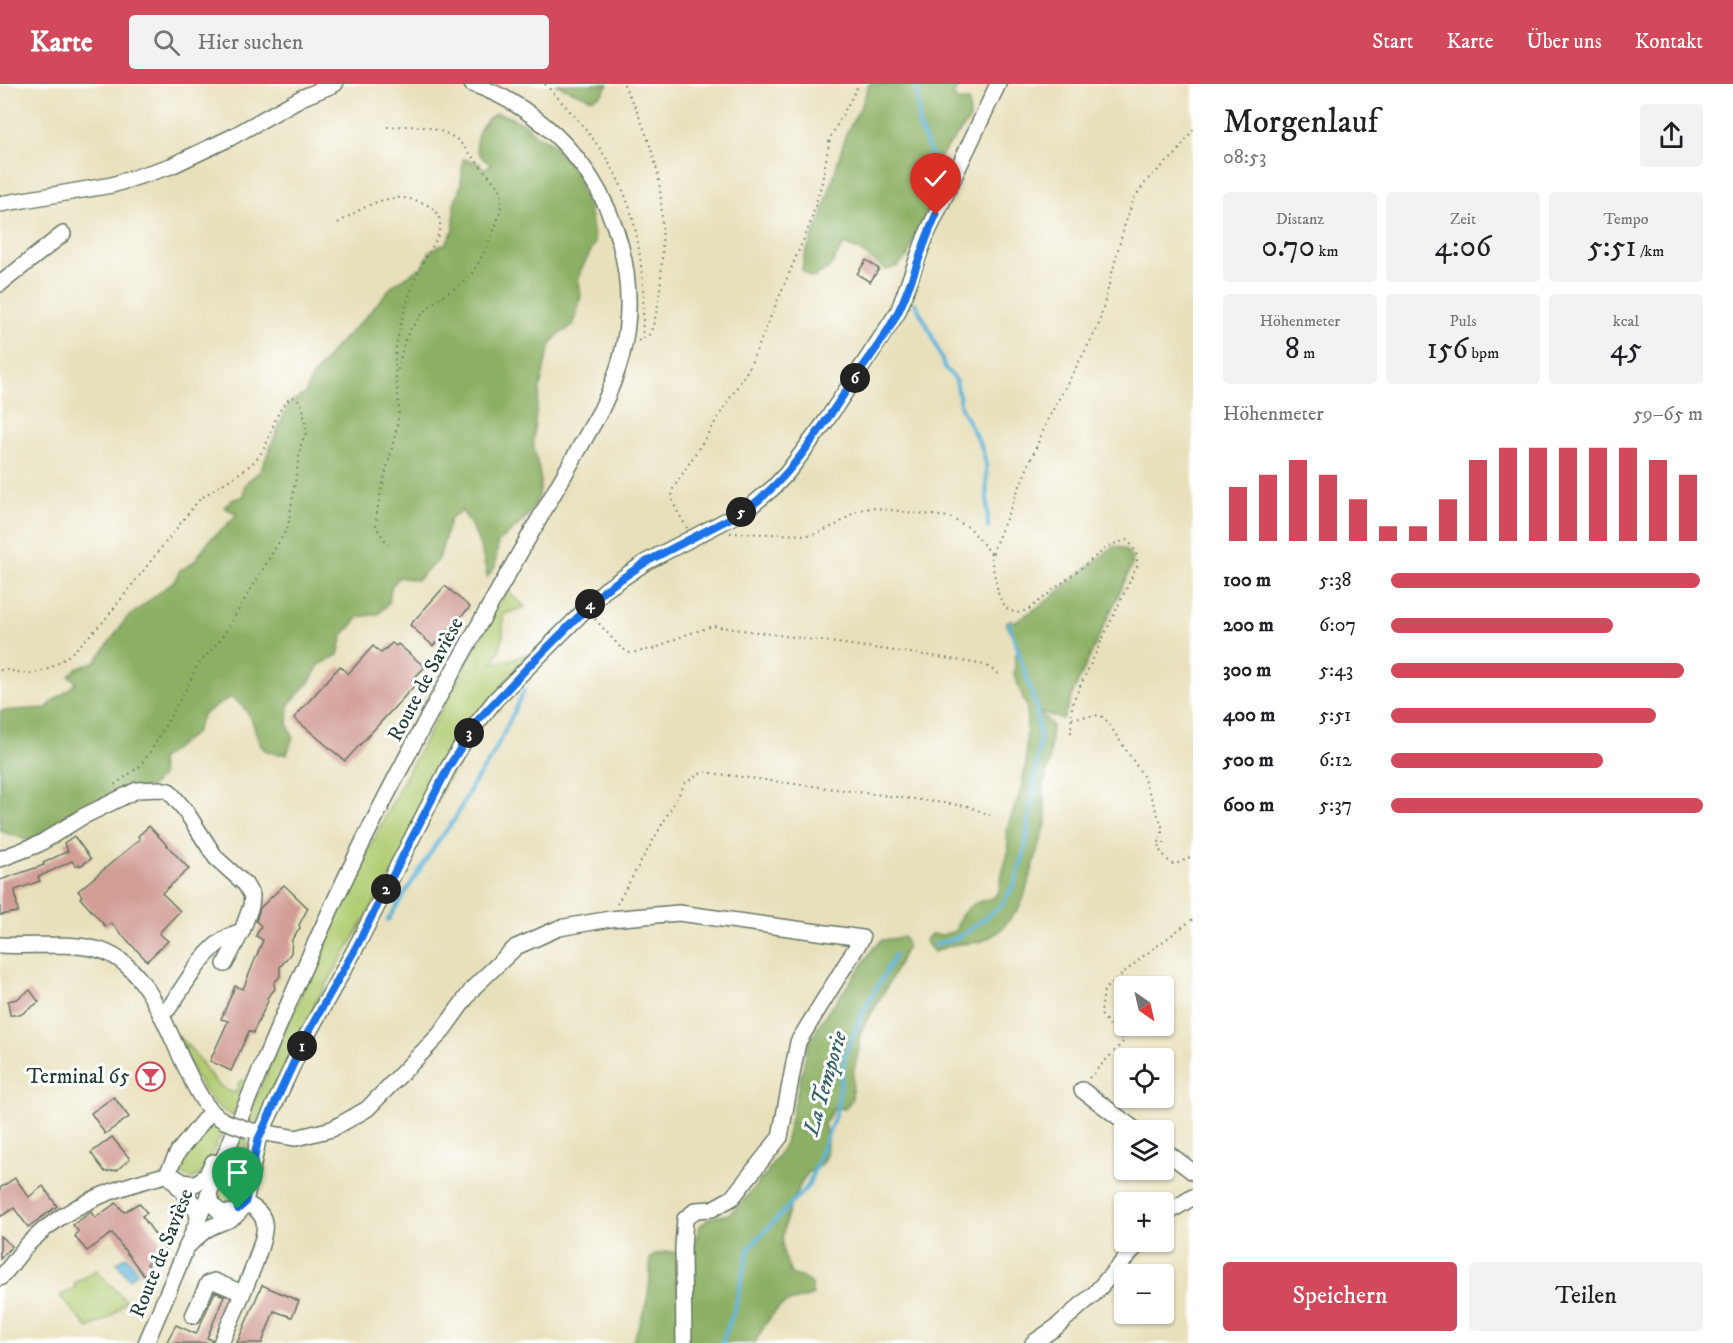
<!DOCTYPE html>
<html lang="de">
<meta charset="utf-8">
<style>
body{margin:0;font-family:"IM FELL DW Pica",serif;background:#f2f2f2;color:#202124;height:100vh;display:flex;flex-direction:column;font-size:22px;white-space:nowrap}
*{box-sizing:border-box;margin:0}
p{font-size:20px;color:#757577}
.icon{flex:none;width:33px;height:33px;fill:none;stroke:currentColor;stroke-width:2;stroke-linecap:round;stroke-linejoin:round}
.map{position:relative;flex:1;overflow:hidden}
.details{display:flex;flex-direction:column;background:#fff;width:540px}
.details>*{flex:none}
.needle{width:39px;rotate:146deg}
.tools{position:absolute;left:1114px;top:892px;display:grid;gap:12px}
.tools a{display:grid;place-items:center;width:60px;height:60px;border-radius:6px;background:#fff;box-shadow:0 2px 4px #0004;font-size:30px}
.pin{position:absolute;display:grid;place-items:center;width:51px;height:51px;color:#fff;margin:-62px -26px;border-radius:50% 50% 50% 0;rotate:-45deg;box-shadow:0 0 6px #0007}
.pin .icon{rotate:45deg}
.km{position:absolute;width:30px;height:30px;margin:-15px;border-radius:50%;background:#222;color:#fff;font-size:16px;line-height:30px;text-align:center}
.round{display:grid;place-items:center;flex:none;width:63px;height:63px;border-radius:6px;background:#f2f2f2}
.head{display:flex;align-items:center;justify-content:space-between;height:102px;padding:0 30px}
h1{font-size:33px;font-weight:600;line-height:45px}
.metrics{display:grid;grid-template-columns:repeat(3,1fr);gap:9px;height:102px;padding:6px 30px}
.metrics div{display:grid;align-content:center;border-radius:6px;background:#f2f2f2;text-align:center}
.metrics b{font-size:30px;font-weight:600}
.metrics small{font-size:16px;font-weight:400}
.metrics p{font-size:16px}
.chart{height:168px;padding:12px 30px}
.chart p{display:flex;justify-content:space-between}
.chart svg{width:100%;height:108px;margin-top:6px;stroke:#d1495b;stroke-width:6}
.cta{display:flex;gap:12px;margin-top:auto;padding:12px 30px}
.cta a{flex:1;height:69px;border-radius:6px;background:#d1495b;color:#fff;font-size:24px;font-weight:600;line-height:69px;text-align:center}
.cta a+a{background:#f2f2f2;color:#202124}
ul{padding:0 30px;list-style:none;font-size:20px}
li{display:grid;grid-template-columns:96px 72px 1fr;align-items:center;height:45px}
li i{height:15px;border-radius:8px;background:#d1495b}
header{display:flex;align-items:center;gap:36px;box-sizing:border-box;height:84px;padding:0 30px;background:#d1495b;color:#fff}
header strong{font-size:28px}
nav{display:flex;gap:33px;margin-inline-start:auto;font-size:21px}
.search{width:420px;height:54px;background:#f2f2f2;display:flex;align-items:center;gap:15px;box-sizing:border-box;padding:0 21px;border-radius:6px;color:#757577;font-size:22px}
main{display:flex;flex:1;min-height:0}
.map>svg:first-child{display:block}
.green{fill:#b1cc72;stroke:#688453;stroke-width:1.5}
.forest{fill:#8cb064;stroke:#56764c;stroke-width:1.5}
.water{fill:#5db4da;stroke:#3e7887;stroke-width:1.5}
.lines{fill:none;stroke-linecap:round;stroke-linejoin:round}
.stream{stroke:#5db4da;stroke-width:4}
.building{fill:#d19d95}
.minor-casing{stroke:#657663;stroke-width:18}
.path{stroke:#657663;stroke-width:2;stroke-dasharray:1.5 4.5;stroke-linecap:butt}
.minor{stroke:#fff;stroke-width:15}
.minor-bridge-casing{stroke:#657663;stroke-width:18;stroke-linecap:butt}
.minor-bridge{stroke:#fff;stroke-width:15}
.route-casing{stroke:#fff;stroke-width:12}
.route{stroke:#1a73e8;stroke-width:8}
.labels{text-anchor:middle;stroke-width:6;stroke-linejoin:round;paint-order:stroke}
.street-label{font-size:21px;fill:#1f3d34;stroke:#fff}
.poi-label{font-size:21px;fill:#1f3d34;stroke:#fff;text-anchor:end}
.water-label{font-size:22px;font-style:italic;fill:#326166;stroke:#fff}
</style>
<header>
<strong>Karte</strong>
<div class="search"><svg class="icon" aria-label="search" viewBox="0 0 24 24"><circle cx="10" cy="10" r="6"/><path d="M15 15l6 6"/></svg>Hier suchen</div>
<nav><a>Start</a><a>Karte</a><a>Über uns</a><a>Kontakt</a></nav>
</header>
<main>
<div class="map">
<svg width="1193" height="1259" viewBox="0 0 1193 1259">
<rect width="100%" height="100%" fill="#fff"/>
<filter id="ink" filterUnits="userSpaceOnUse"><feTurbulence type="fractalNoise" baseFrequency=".0167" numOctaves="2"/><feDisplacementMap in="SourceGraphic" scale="12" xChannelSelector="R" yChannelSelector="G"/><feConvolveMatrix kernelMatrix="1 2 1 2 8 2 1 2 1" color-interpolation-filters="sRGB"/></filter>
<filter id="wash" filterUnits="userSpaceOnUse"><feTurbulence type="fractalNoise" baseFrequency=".008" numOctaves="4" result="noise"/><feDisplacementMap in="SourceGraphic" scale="24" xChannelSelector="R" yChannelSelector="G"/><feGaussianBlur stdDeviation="1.35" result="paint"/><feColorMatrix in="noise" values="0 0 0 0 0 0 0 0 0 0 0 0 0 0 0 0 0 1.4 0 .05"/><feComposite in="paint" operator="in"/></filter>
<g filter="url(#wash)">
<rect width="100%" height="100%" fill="#e8e0bb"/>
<!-- green -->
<g class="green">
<path d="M507,506L525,523L504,530C501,537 504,543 503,550C502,561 498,569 493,579L513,575L529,569L508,594L316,918L266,1027L255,1039L246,1036C289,936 333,836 382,739C421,660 465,583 507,506Z"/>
<path d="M175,950C183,957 192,965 198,974C209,988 216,1005 235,1009L240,997H248L233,1032C202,1018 190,978 175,950Z"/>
<path d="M213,1042L226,1046L217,1058L205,1086L193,1095L182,1091L179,1086C180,1073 200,1045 213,1042Z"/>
<path d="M240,1050L246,1055L249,1070L238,1118L223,1124L216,1110Z"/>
<path d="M96,1186L126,1217L111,1233L88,1244L60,1212L75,1204L74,1200Z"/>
</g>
<!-- forest -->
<g class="forest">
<path d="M555,0H608L602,10L592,15Z"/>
<path d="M869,0H958L953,12L959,17H969L970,35L935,79L927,85L919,96L930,103L932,119L919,142L907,173L896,183L886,186L857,165L844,160L829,184L812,194L802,186L804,173L823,128L846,50L863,18Z"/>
<path d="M496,29L510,33L526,41L537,52L550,58L563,69L577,88L581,107L589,124L595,159L580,188L578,200L581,211L573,242C567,246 559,249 554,255C545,267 531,348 534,364C537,384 546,396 536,418C528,435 512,448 498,458L495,483L487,493C484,470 476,446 462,427L450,435L439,475L417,496L399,493L391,503L389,519L378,530L359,533L343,551L338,571L319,581L308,600L289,620L288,641L293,653L287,670C248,671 263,648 246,626C243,621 236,617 231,613L203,630L195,649L160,676L162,692L151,703L67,731L60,745L32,758L0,747V627L47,624C54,613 68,609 76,598L69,592L76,585L96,577L126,535L175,496L180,486C202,476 195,471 210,456C219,447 229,440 237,430L224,423L232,416L244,412C241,397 252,396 261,386L289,319L305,310L311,295L337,261L364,235L392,202L423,182L430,167L446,159L454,145V120L461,101L463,75L479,79L484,85L491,81C488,78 483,75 480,71C470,55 483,37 496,29Z"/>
<path d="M1114,462C1125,464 1130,467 1133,479L1074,607L1063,635L1039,628L1052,641L1049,680L1043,703L1047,736L1023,816L1018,825L999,848L980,858L951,861L934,868L925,857L931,850L942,851L956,847C959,826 974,817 993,814L999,807L1002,790L1009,766L1006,746L1020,709L1026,681L1027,624L1014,590L1016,570L1019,564L1007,541V537L1012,536L1015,538L1043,520Z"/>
<path d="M904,853L907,862L888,901L863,943L859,953V966L853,989L852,1015L845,1025L834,1024L824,1040C827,1051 830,1070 821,1080C817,1085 811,1084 807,1090C794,1110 779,1144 783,1168C785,1175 789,1183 791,1190L803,1194L811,1200L813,1211C804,1215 793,1216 784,1220C774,1225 760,1248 755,1259H632C644,1230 652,1208 650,1175C661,1164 676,1169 691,1170L700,1142L710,1134L729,1130L742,1118L766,1090L785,1060L808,962L820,939L861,883L874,863L882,856Z"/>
</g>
<!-- water -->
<path class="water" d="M126,1172L138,1188L129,1195L117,1179Z"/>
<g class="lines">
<!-- stream -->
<g class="stream">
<path d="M917,0L919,42L938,86"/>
<path d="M915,219L931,249L945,284L956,296L961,324L982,364L986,380L988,444"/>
<path d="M388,836L436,760L455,735L473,700L492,673L524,607"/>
<path d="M934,861L959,853L983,836L1002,821L1015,799L1025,767L1040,655L1036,622L1009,539"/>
<path d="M722,1259L735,1224L749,1164L808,1102L836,1029L845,971L863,928L895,871"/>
</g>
</g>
<g id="blocks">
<!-- building -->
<g class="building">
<path d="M866,176L879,185L870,198L857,190Z"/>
<path d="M445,502L470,523L433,562L410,541Z"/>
<path d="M392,559L396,562L398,560L425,583L412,596L416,600L345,677L294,634L340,582L348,590L373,562L381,569Z"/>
<path d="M149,742L189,785L162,809L180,827L159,849L168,857L147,877L111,839L106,843L80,814L82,812L78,807L140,755L138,752Z"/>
<path d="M74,752L91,775L80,782L79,780L76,782L72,777L38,793L40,797L15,806L18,828L0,831V796L44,781L43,779L68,767L64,759Z"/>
<path d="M284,801L308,824L299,841L300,844L292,855L291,869L280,883V892L274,899L275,905L267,914L268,917L253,949L249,947L231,987L210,977L228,937L221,935L235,902L243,905L263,856L256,852L261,842L256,837L260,824Z"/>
<path d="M30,906L39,918L20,931H10L8,917L17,915Z"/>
<path d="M114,1013L129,1033L105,1050L91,1029Z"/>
<path d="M112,1053L130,1075L117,1086L105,1088L91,1069Z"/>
<path d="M15,1094L29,1113L43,1102L57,1122L28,1143L14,1124L0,1133V1104Z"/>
<path d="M116,1119L124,1128L139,1119L147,1129L142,1132L166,1166L147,1180L152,1186L144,1192L112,1149L87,1167L75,1153L78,1147L73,1141L91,1128L95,1134Z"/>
<path d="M0,1152L12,1162L0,1175Z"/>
<path d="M262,1201L299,1217L292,1233L274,1227L262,1259H237Z"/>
<path d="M215,1208L224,1212L207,1254L212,1256L211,1259H166L176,1241L196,1250Z"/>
</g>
</g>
</g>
<g filter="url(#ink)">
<use href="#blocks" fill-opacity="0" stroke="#657663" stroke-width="1.5"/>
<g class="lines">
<defs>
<g id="minor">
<path d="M0,120L112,101L171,82L230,54L301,14L335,0"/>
<path d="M0,200L63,150"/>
<path d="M0,775L39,760L82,733L137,706L160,705L169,707L185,726L216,774L245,800L252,812L251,822L242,847L225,880"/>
<path d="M0,861C32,863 65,858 96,865C147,877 166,945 187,986C196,1005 205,1026 224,1037"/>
<path d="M160,930L168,925C189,897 206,857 242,847"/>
<path d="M1082,1006L1137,1047"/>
<path d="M254,1047L296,1054L332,1045L367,1025L440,950L474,903L516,863L559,844L610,835L679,829L862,854L798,958L780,1053L732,1114L712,1125L696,1126L685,1135L683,1163L684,1259"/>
<path d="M1164,1066L1193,1088"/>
<path d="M173,1092L183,1098L195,1100L206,1092L213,1078"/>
<path d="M208,1110L213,1121L220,1128L231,1129L238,1125"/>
<path d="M199,1134L192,1118L172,1095L169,1086L178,1068L211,1027"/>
<path d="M1164,1134L1172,1126L1193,1113"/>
<path d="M186,1164C193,1157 201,1149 209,1144C226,1135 236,1138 245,1119L258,1056L306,953L354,867L448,684L468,651L496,615L605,506L646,478L746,426L773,404L787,389L826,337L898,228L925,154L998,0"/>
<path d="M0,1194C11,1183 19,1169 30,1158C70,1119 117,1103 170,1090"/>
<path d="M193,1232L208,1199L214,1197L242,1209"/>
<path d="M146,1259C219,1091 283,919 364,756C437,609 521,468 601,326C609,309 616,292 621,274C651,160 583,38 472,0"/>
<path d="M221,1259C230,1236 269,1158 264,1138C262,1128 254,1123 245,1119"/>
<path d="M1033,1259L1055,1244L1095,1209L1140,1158"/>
</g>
</defs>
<!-- minor casing -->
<use href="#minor" class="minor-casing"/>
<!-- path -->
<g class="path">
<path d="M545,0C600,58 633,99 641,182C643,197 644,212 643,228C643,237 642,246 643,255"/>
<path d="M624,0C627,9 632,17 636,25C644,43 651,63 656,82C665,116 666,220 649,251L636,258"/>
<path d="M387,43C414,41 437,41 459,57L500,105C508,125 482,178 468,194C459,203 447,208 438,215C428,223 417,236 410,246C401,260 402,276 396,290"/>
<path d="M338,139C365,122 391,105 423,119C430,122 437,126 439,133C445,152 424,172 418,188C414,197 411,208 407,218C402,235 395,257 395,276C394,296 401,313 398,335C393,366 382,397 377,428L376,443L388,461"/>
<path d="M687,444C681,432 669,419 673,405L749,284L810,140L822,98L830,54L859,0"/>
<path d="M730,449L813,451L838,440L858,426L873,424L949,433L970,444L992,471"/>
<path d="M595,535L620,563L630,569L653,565L685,551L713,542L939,573L985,581L999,590"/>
<path d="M0,586C11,585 23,591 33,589C61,586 84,556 103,538L198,417C217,401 251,387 263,366C273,350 277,316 295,313C307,322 302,333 307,347L301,360L288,443L221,555L196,583L190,598L149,670L139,683L114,701"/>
<path d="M1072,634L1100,631L1106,636L1142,690L1162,742V750L1158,758L1163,757L1164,759L1158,764L1171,780H1176L1193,772"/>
<path d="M1071,649L1072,624L1075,613L1137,482C1138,470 1135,464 1127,456L1110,461L1028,526L1017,529L1008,526L999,513L991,474L995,461L1048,335L1098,243L1124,143L1134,114L1148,95L1176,70L1193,45"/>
<path d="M617,820L686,698L703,688L967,722L990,731"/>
<path d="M1089,994L1124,957L1102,932L1101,929L1104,906L1141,874L1193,835"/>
</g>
<!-- minor -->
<use href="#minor" class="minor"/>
<defs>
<path id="minor-bridge" d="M224,1037L249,1046"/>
</defs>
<!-- minor-bridge casing -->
<use href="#minor-bridge" class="minor-bridge-casing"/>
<!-- minor-bridge -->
<use href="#minor-bridge" class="minor-bridge"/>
</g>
</g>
<g class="lines" filter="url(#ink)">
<defs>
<path id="route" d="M238,1125L245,1119L258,1056L306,952L354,867L448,684L478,636L528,583L605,506L646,478L746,426C792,393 821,343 853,297C869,274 888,250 900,224C914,194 922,161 936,131"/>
</defs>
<!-- route casing -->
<use href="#route" class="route-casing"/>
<!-- route -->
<use href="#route" class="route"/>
</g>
<!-- icons -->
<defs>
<symbol id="bar-ring" viewBox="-11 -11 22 22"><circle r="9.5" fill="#fff" stroke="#d1495b" stroke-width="1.5"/><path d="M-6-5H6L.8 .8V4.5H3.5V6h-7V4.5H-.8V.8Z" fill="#d1495b"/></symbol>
</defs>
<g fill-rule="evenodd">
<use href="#bar-ring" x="134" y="976" width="33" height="33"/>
</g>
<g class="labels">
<!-- street labels -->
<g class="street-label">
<text transform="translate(425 595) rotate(-62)" y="7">Route de Savièse</text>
<text transform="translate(161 1169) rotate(-68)" y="7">Route de Savièse</text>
</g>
<!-- poi labels -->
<g class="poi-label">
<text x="130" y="999">Terminal 65</text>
</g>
<!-- water labels -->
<g class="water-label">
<text transform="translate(824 999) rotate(-74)" y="8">La Temporie</text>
</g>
</g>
</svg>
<div class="tools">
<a><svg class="needle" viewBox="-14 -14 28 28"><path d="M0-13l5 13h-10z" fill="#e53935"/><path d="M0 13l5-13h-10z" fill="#757577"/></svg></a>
<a><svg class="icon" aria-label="locate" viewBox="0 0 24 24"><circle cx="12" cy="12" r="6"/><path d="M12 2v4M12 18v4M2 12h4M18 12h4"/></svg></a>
<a><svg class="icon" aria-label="layers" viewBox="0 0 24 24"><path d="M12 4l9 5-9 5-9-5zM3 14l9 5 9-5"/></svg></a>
<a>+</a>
<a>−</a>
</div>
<div class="pin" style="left:238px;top:1125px;background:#1e9e55"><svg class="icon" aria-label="arrive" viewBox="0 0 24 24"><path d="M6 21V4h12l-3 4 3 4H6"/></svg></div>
<div class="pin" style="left:936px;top:131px;background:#d93025"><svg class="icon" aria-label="check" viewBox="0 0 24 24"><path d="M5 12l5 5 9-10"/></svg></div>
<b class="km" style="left:302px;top:962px">1</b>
<b class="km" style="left:386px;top:805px">2</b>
<b class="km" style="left:469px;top:649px">3</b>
<b class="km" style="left:590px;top:520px">4</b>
<b class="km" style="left:741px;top:428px">5</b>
<b class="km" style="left:855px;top:294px">6</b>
</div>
<section class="details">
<div class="head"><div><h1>Morgenlauf</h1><p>08:53</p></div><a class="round"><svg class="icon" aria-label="share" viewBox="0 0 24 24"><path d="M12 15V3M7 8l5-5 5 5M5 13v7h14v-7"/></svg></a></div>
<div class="metrics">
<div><p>Distanz</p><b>0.70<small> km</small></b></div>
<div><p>Zeit</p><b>4:06</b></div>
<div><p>Tempo</p><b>5:51<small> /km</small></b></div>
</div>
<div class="metrics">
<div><p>Höhenmeter</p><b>8<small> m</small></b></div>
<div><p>Puls</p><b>156<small> bpm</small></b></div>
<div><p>kcal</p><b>45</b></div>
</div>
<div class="chart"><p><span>Höhenmeter</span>59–65 m</p>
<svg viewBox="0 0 160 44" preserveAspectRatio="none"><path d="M5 44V22M15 44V17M25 44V11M35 44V17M45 44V27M55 44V38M65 44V38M75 44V27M85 44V11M95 44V6M105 44V6M115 44V6M125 44V6M135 44V6M145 44V11M155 44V17"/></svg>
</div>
<ul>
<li><b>100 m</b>5:38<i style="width:99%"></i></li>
<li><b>200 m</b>6:07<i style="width:71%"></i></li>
<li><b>300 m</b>5:43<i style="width:94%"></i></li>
<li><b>400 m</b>5:51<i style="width:85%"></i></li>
<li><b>500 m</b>6:12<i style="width:68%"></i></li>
<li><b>600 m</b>5:37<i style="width:100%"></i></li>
</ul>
<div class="cta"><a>Speichern</a><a>Teilen</a></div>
</section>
</main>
